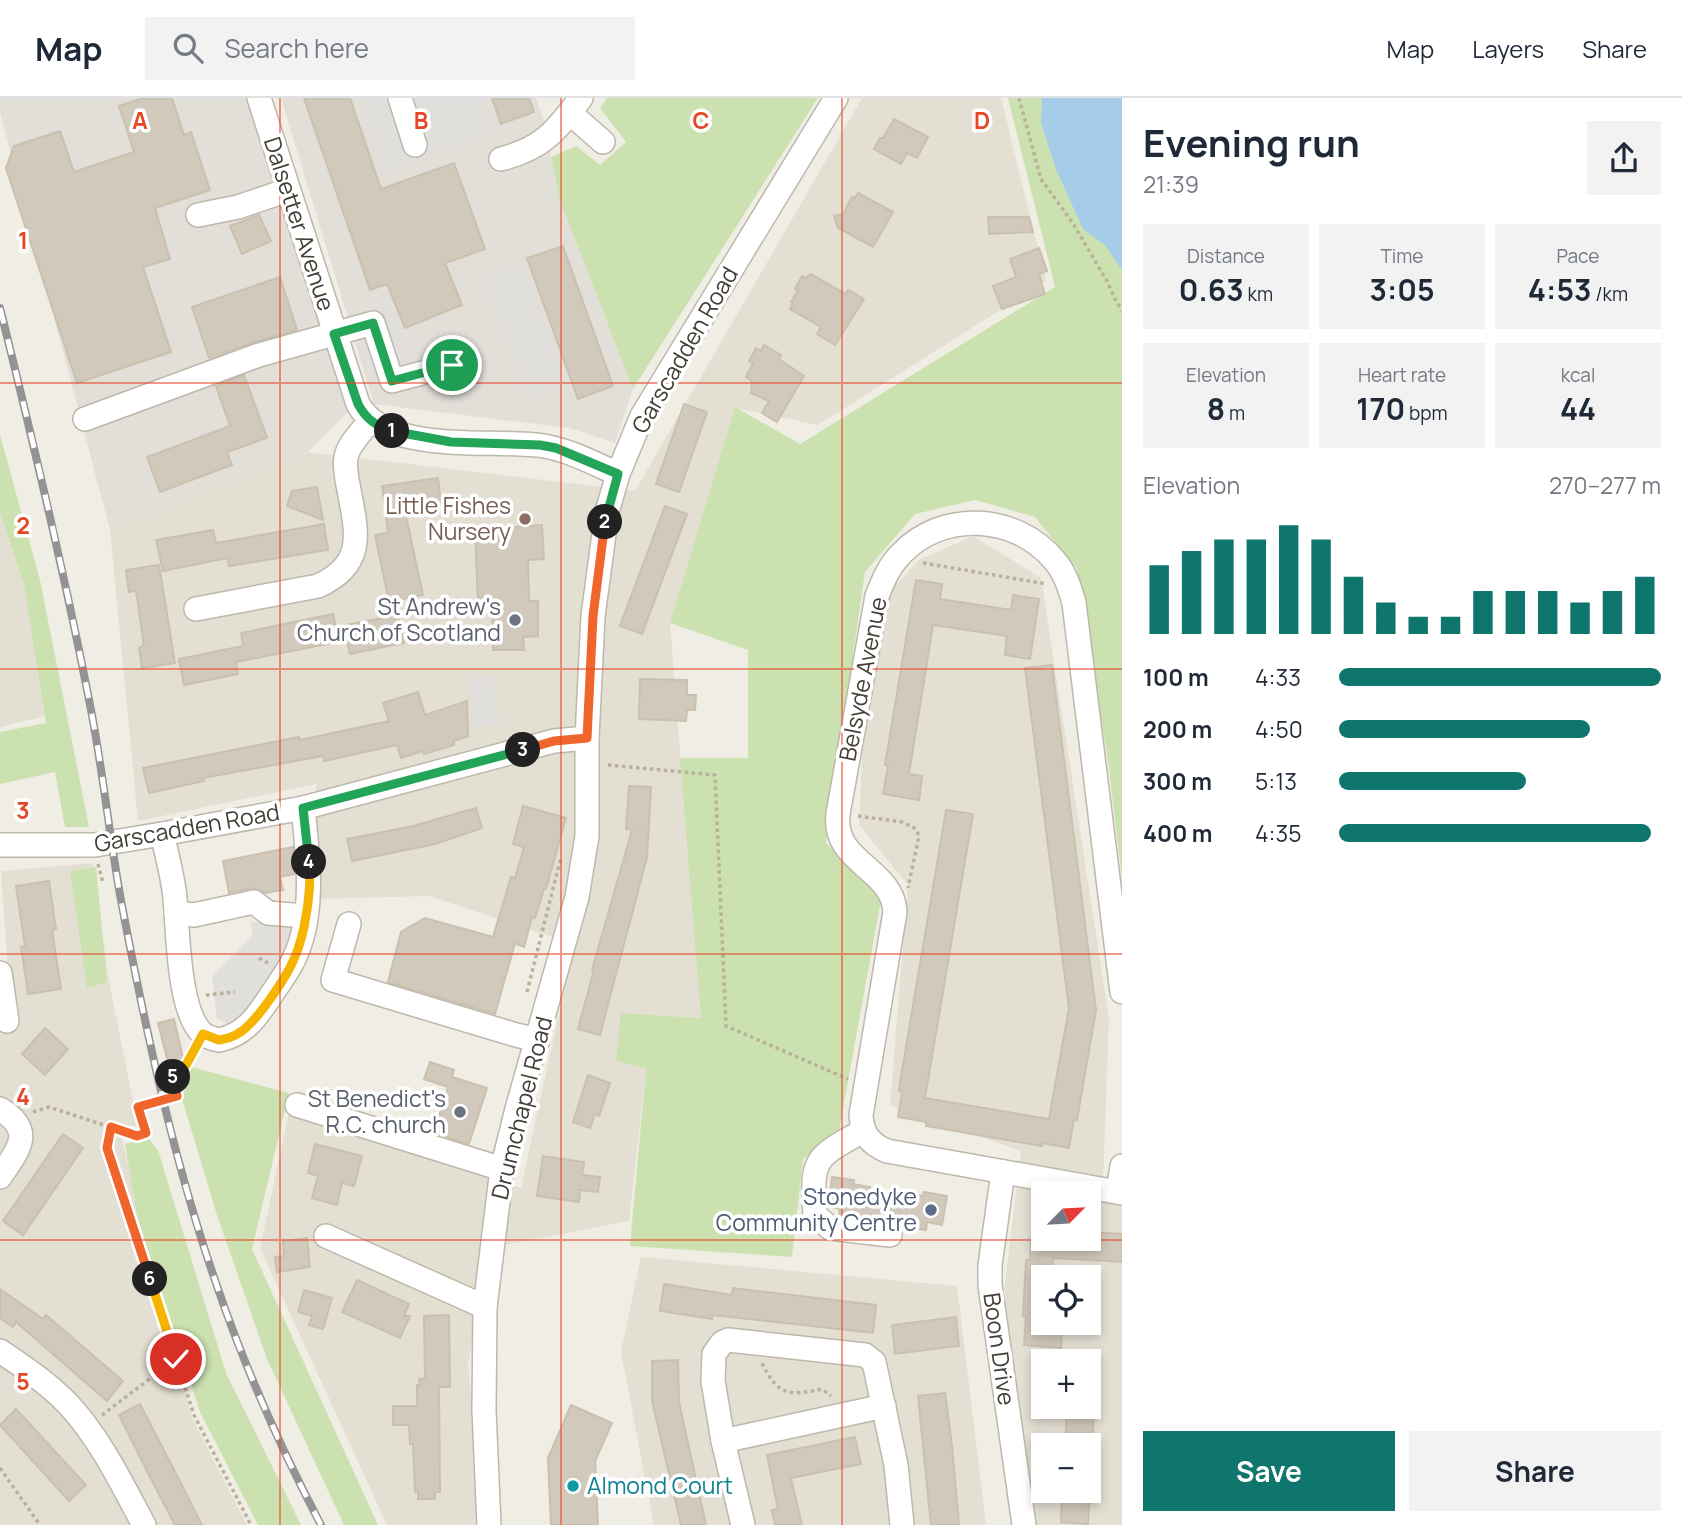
<!DOCTYPE html>
<meta charset="utf-8">
<style>
body{margin:0;font-family:Manrope,sans-serif;background:#f2f2f3;color:#1f2937;height:100vh;display:flex;flex-direction:column;font-size:26px;white-space:nowrap}
*{box-sizing:border-box;margin:0}
p{font-size:23px;color:#747a83}
.icon{flex:none;width:38px;height:38px;fill:none;stroke:currentColor;stroke-width:2;stroke-linecap:round;stroke-linejoin:round}
.map{position:relative;flex:1;overflow:hidden}
.details{display:flex;flex-direction:column;background:#fff;width:560px}
.details>*{flex:none}
.needle{width:46px;rotate:66deg}
.buttons{position:absolute;left:1031px;top:1083px;display:grid;gap:14px}
.buttons a{display:grid;place-items:center;width:70px;height:70px;border-radius:0px;background:#fff;box-shadow:0 4px 10px #0003;font-size:35px}
.pin{position:absolute;display:grid;place-items:center;width:60px;height:60px;color:#fff;margin:-30px;border:4px solid #fff;border-radius:50%;box-shadow:0 2px 7px #0007}
.km{position:absolute;width:35px;height:35px;margin:-18px;border-radius:50%;background:#222;color:#fff;font-size:19px;line-height:35px;text-align:center}
.round{display:grid;place-items:center;flex:none;width:74px;height:74px;border-radius:0px;background:#f2f2f3}
.overview{display:flex;align-items:center;justify-content:space-between;height:119px;padding:0 21px}
h1{font-size:38px;font-weight:700;line-height:52px}
.metrics{display:grid;grid-template-columns:repeat(3,1fr);gap:10px;height:119px;padding:7px 21px}
.metrics div{display:grid;align-content:center;border-radius:0px;background:#f2f2f3;text-align:center}
.metrics b{font-size:30px;font-weight:700}
.metrics small{font-size:19px;font-weight:400}
.metrics p{font-size:19px}
.chart{height:196px;padding:14px 21px}
.chart p{display:flex;justify-content:space-between}
.chart svg{width:100%;height:126px;margin-top:7px;stroke:#0f766e;stroke-width:6}
.cta{display:flex;gap:14px;margin-top:auto;padding:14px 21px}
.cta a{flex:1;height:80px;border-radius:0px;background:#0f766e;color:#fff;font-size:28px;font-weight:700;line-height:80px;text-align:center}
.cta a+a{background:#f2f2f3;color:#1f2937}
ul{padding:0 21px;list-style:none;font-size:23px}
li{display:grid;grid-template-columns:112px 84px 1fr;align-items:center;height:52px}
li i{height:18px;border-radius:9px;background:#0f766e}
header{display:flex;align-items:center;gap:42px;box-sizing:border-box;height:98px;padding:0 35px;background:#fff;border-bottom:2px solid #e0e1e3}
header strong{font-size:33px}
nav{display:flex;gap:38px;margin-inline-start:auto;font-size:24px}
.search{width:490px;height:63px;background:#f2f2f3;display:flex;align-items:center;gap:18px;box-sizing:border-box;padding:0 24px;border-radius:0px;color:#747a83;font-size:26px}
main{display:flex;flex:1;min-height:0}
.map>svg:first-child{display:block}
.residential{fill:#e4dfd3;fill-rule:evenodd}
.industrial{fill:#e2dfd9}
.green{fill:#cbe1b0}
.parking{fill:#e1dfdc}
.water{fill:#a5cce9}
.building{fill:#d1c9bb;stroke:#cbc0af;stroke-width:2}
.lines{fill:none;stroke-linecap:round;stroke-linejoin:round}
.minor-casing{stroke:#beb7ab;stroke-width:26}
.path{stroke:#bbb09b;stroke-width:3.5;stroke-dasharray:3.5 3.5;stroke-linecap:butt}
.minor{stroke:#fff;stroke-width:23}
.rail-casing{stroke:#939393;stroke-width:8}
.rail{stroke:#fff;stroke-width:5;stroke-dasharray:16;stroke-linecap:butt}
.path-bridge{stroke:#bbb09b;stroke-width:3.5;stroke-dasharray:3.5 3.5;stroke-linecap:butt}
.split-1-casing{stroke:#fff;stroke-width:14}
.split-2-casing{stroke:#fff;stroke-width:14}
.split-3-casing{stroke:#fff;stroke-width:14}
.split-4-casing{stroke:#fff;stroke-width:14}
.split-5-casing{stroke:#fff;stroke-width:14}
.split-6-casing{stroke:#fff;stroke-width:14}
.split-7-casing{stroke:#fff;stroke-width:14}
.split-1{stroke:#22a559;stroke-width:9}
.split-2{stroke:#22a559;stroke-width:9}
.split-3{stroke:#f0652b;stroke-width:9}
.split-4{stroke:#22a559;stroke-width:9}
.split-5{stroke:#f5b400;stroke-width:9}
.split-6{stroke:#f0652b;stroke-width:9}
.split-7{stroke:#f5b400;stroke-width:9}
.grid{fill:none;stroke:#e64626;stroke-width:2;stroke-opacity:0.55}
.education-dot{fill:#8d6e63;stroke:#fff;stroke-width:2.5}
.worship-dot{fill:#6b7280;stroke:#fff;stroke-width:2.5}
.service-dot{fill:#5c6f8a;stroke:#fff;stroke-width:2.5}
.culture-dot{fill:#0f9aa8;stroke:#fff;stroke-width:2.5}
.labels{text-anchor:middle;stroke-width:7;stroke-linejoin:round;paint-order:stroke}
.street-label{font-size:23px;fill:#423d35;stroke:#fff}
.education-label{font-size:23px;fill:#785e54;stroke:#fff;text-anchor:end}
.worship-label{font-size:23px;fill:#5b616d;stroke:#fff;text-anchor:end}
.service-label{font-size:23px;fill:#4e5e75;stroke:#fff;text-anchor:end}
.culture-label{font-size:23px;fill:#0d838f;stroke:#fff;text-anchor:start}
.grid-label{font-size:23px;text-anchor:middle;font-weight:bold;fill:#e64626;stroke:#fff;stroke-width:7;stroke-linejoin:round;paint-order:stroke}
</style>
<header>
<strong>Map</strong>
<div class="search"><svg class="icon" aria-label="search" viewBox="0 0 24 24"><circle cx="10" cy="10" r="6"/><path d="M15 15l6 6"/></svg>Search here</div>
<nav><a>Map</a><a>Layers</a><a>Share</a></nav>
</header>
<main>
<div class="map">
<svg width="1122" height="1427" viewBox="0 0 1122 1427">
<rect width="100%" height="100%" fill="#f0ede4"/>
<!-- residential -->
<g class="residential">
<path d="M862,0H1001L1046,183L818,327L735,310L670,525L701,920L621,915L646,970L629,1123L489,1150L468,1266L483,1427H387L260,1150L289,1015L521,1090L574,846L429,798L314,801L316,686L138,723L110,432L308,354L635,393Z"/>
<path d="M0,414L24,487L45,618L0,629Z"/>
<path d="M973,438L1041,480L1109,920L1103,1084L1122,1089V1427H1028L1017,1372L1005,1186L1021,1053L890,1007L908,787L859,727L869,517L919,462ZM1043,1096H1088V1141H1043ZM1043,1180H1088V1225H1043ZM1043,1264H1088V1309H1043ZM1043,1348H1088V1393H1043Z"/>
<path d="M93,765L109,884L138,1028L121,1029L123,1046L192,1320L247,1427H0V886L9,887L1,773Z"/>
<path d="M641,1159L957,1188L986,1427H654L621,1254Z"/>
</g>
<!-- industrial -->
<g class="industrial">
<path d="M0,0H246L351,311L308,354L110,432L0,14Z"/>
<path d="M281,0H536L543,20L559,100L633,291L615,345L570,330L374,306Z"/>
</g>
<!-- green -->
<g class="green">
<path d="M607,0H818L633,291L559,100L551,59L576,48L600,67L626,44L600,10Z"/>
<path d="M1008,0H1122V781L1109,670L1077,471L1035,419L975,402L915,416L865,474L826,745L882,796L838,1038L803,1061L792,1159L630,1148L646,970L616,963L621,915L701,920L680,660H748V552L670,525L735,309L800,346L1055,189Z"/>
<path d="M0,337L40,482L89,729H65L55,674L0,686V634L46,625L24,487L0,414Z"/>
<path d="M96,769L107,884L87,890L70,773Z"/>
<path d="M191,969L289,995L252,1151L378,1427H344L267,1261L217,1117L182,1001Z"/>
<path d="M148,1040L158,1052L226,1275L301,1427H258L200,1314L137,1117L125,1046Z"/>
</g>
<!-- parking -->
<g class="parking">
<path d="M363,0H480L491,30L388,73Z"/>
<path d="M519,165L563,285L529,297L486,177Z"/>
<path d="M390,195L415,273L374,286L354,227L377,219V199Z"/>
<path d="M491,577L500,626L476,630L468,581Z"/>
<path d="M251,824L295,829L290,852L246,922L232,928L217,921L212,878L252,838Z"/>
</g>
<!-- water -->
<path class="water" d="M1042,0H1122V172L1105,147L1083,131L1056,71L1041,25Z"/>
<!-- building -->
<g class="building">
<path d="M143,0H172L184,37L191,34L210,92L155,110L170,161L143,169L171,254L77,285L6,70L14,48L60,33L74,74L134,54L119,8Z"/>
<path d="M304,0H350L381,91L454,65L485,151L445,165L462,207L405,230L387,186L370,192Z"/>
<path d="M492,0H529L534,14L501,26Z"/>
<path d="M894,21L928,39L917,60L907,55L901,66L874,51L880,40H883Z"/>
<path d="M858,95L893,114L873,149L838,130L834,118L843,116L852,99L855,100Z"/>
<path d="M259,117L271,143L242,156L230,128Z"/>
<path d="M988,119H1029L1033,134L989,136Z"/>
<path d="M563,148L613,288L578,301L527,160Z"/>
<path d="M1039,150L1047,173L1039,176L1045,196L1002,211L993,188L1016,179L1010,161Z"/>
<path d="M811,176L846,196L848,192L864,201L835,247L817,236L821,229L790,211L793,205L791,204L798,192L795,191L802,178L806,180Z"/>
<path d="M280,179L297,232L255,244L209,260L192,209Z"/>
<path d="M764,247L781,257L779,261L804,278L777,324L762,315L769,303L751,295L752,283L746,279L753,265L749,263L756,250L761,253Z"/>
<path d="M244,277L267,340L227,354L232,367L160,394L147,359L230,328L216,288Z"/>
<path d="M684,306L707,314L679,394L656,386Z"/>
<path d="M438,380L441,408L405,413L423,497L389,504L375,437L388,435L382,388Z"/>
<path d="M317,389L323,422L287,408L292,393Z"/>
<path d="M665,408L687,416L642,536L620,528Z"/>
<path d="M324,426L328,452L229,468L228,460L163,473L156,442L213,432L216,445Z"/>
<path d="M542,427L544,461L528,462L529,503H538V538L523,539L524,552H493L492,506H478L475,432Z"/>
<path d="M159,467L175,565L142,570L139,550L144,547L136,493L129,494L126,472Z"/>
<path d="M916,482L942,486L940,501L1011,512L1013,497L1039,501L1030,561L1005,557L1007,538L933,527L909,676L922,678L919,702L883,696L888,668L885,667Z"/>
<path d="M333,516L336,529L398,517L404,545L350,556L347,542L236,564L238,576L184,587L179,561L243,548L241,535Z"/>
<path d="M1052,567L1096,912L1077,1022L1074,1021L1069,1050L1043,1045L1042,1048L926,1028V1024L898,1019L902,994L899,993L900,985L946,712L973,716L925,1000L1049,1021L1069,910L1025,570Z"/>
<path d="M640,581L687,582V597H696L695,612H687L686,623L639,621Z"/>
<path d="M418,594L425,617L467,603L468,638L454,643V647L424,656L423,653L401,660L397,647L324,663L323,658L203,680L204,683L149,695L143,670L299,639L300,642L389,623L383,605Z"/>
<path d="M629,688L651,689L647,759L600,937L578,931L594,872H592L632,732L626,731Z"/>
<path d="M523,708L566,720L546,791H544L535,820L532,819L524,849L515,845L495,916L388,884L401,834L425,820L493,839L511,779L515,780L524,749L513,746Z"/>
<path d="M476,710L482,730L435,746L352,763L347,741L413,728Z"/>
<path d="M293,749L294,776L280,779L283,792L265,795L252,790L229,795L223,763Z"/>
<path d="M49,783L56,831L52,832L61,891L28,896L21,849L25,848L16,788Z"/>
<path d="M174,921L184,964L169,968L158,925Z"/>
<path d="M45,930L68,951L45,977L22,956Z"/>
<path d="M430,964L454,972L452,979L487,990L469,1046L434,1035L448,989L424,981Z"/>
<path d="M588,977L610,985L599,1018L595,1016L590,1030L573,1024Z"/>
<path d="M63,1036L83,1050L23,1137L3,1123Z"/>
<path d="M315,1046L362,1058L354,1088L342,1085L337,1107L312,1100L318,1078L308,1075Z"/>
<path d="M543,1058L584,1064L582,1077L600,1079L598,1094L580,1092L579,1104L537,1098Z"/>
<path d="M832,1079L854,1082L853,1086L870,1089V1093L905,1098L906,1095L923,1098L924,1094L947,1098L942,1127L927,1124L926,1132L900,1128L892,1123L839,1117L840,1111L829,1109Z"/>
<path d="M1088,1134L1122,1136V1164L1053,1160L1052,1180H1043V1225L1062,1226L1061,1250L1024,1247L1026,1218H1023L1026,1162H1030L1031,1141H1088Z"/>
<path d="M307,1140L310,1169L277,1174L275,1159L284,1158L283,1143Z"/>
<path d="M357,1182L409,1206L404,1218H410L400,1240L342,1214Z"/>
<path d="M664,1186L732,1197L733,1190L876,1207L873,1235L712,1217V1221L660,1213Z"/>
<path d="M0,1191L43,1221L46,1217L123,1283L107,1303L16,1224L13,1229L0,1220Z"/>
<path d="M304,1192L332,1200L323,1231L309,1227L312,1218L298,1214Z"/>
<path d="M449,1217L450,1289H439L440,1394H435V1401H418V1393L415,1394L413,1346H410L409,1327H393V1308H417V1287H420L419,1281L425,1280L424,1218Z"/>
<path d="M956,1219L959,1248L895,1256L892,1227Z"/>
<path d="M678,1262L679,1304L706,1427H681L652,1303V1263Z"/>
<path d="M945,1295L952,1347L959,1427H931L918,1298Z"/>
<path d="M140,1306L172,1368L202,1427H175L150,1379L119,1317Z"/>
<path d="M571,1307L612,1325L595,1363L598,1427H551L548,1360Z"/>
<path d="M1067,1309H1094L1092,1348H1065Z"/>
<path d="M16,1311L86,1387L69,1403L0,1327Z"/>
<path d="M855,1339L861,1366L791,1380L802,1427H775L772,1412L778,1411L767,1357Z"/>
<path d="M1062,1393H1090L1088,1426L1061,1424Z"/>
</g>
<g class="lines">
<defs>
<g id="minor">
<path d="M259,0L358,306C386,358 494,340 544,348C569,352 595,366 618,376"/>
<path d="M400,0L415,47"/>
<path d="M570,15L603,44"/>
<path d="M501,61C543,50 555,34 581,0"/>
<path d="M198,117L238,109L288,92"/>
<path d="M85,321L259,257L373,225L392,283L452,267"/>
<path d="M196,511L318,488C366,466 357,435 349,392C347,381 344,370 346,359C348,347 362,333 370,323"/>
<path d="M162,736C167,757 173,779 175,800C178,832 178,915 203,936C207,939 214,941 219,942C244,937 256,920 270,899C278,887 286,876 293,863C316,817 308,759 303,710"/>
<path d="M0,747H95L162,736L303,710L554,643L587,640"/>
<path d="M176,815L194,817L254,804L268,815L305,818"/>
<path d="M349,826L333,882L516,937L538,942"/>
<path d="M0,875L7,923"/>
<path d="M1122,894L1074,505C1070,490 1065,474 1054,462C1016,416 942,412 901,456C889,468 883,483 877,498L838,716C832,765 893,770 895,814L861,1017C862,1036 870,1046 887,1053L1122,1095"/>
<path d="M297,1007L502,1071"/>
<path d="M0,1011C36,1033 18,1052 0,1079"/>
<path d="M863,1033C814,1060 811,1061 815,1117L830,1130L890,1137"/>
<path d="M1003,1074L990,1167V1187L1024,1427"/>
<path d="M1118,1094L1122,1068"/>
<path d="M326,1138L485,1209"/>
<path d="M0,1253C24,1269 49,1286 69,1307C101,1342 122,1386 144,1427"/>
<path d="M723,1343L884,1308"/>
<path d="M489,1427L484,1312L485,1209L502,1071L517,1011L577,799L587,738V640L593,518L607,414L618,376L642,318L836,0"/>
<path d="M743,1427L723,1343L713,1283L714,1256L722,1245L728,1242L865,1257L874,1264L896,1367L902,1427"/>
</g>
</defs>
<!-- minor casing -->
<use href="#minor" class="minor-casing"/>
<!-- path -->
<g class="path">
<path d="M1019,0L1041,81L1072,124L1107,183L1115,201L1122,213"/>
<path d="M923,465L1047,486"/>
<path d="M608,667L715,677L726,928L848,981"/>
<path d="M858,718L902,724L916,731L919,738L908,790"/>
<path d="M98,766L103,785"/>
<path d="M259,860L268,865"/>
<path d="M527,894L561,759"/>
<path d="M206,897L235,894"/>
<path d="M168,1001L177,998L173,980L176,974L186,967L194,953"/>
<path d="M33,1014L49,1009L137,1038L146,1035L138,1009L151,1005"/>
<path d="M111,1029L108,1050L194,1317L251,1427"/>
<path d="M762,1265C778,1298 789,1298 822,1291L831,1298"/>
<path d="M102,1317L176,1261"/>
<path d="M0,1370L40,1427"/>
</g>
<!-- minor -->
<use href="#minor" class="minor"/>
<defs>
<path id="rail" d="M0,210C33,343 65,477 91,612C104,679 110,746 123,813C147,938 175,1068 217,1188C245,1270 281,1351 321,1427"/>
</defs>
<!-- rail casing -->
<use href="#rail" class="rail-casing"/>
<!-- rail -->
<use href="#rail" class="rail"/>
<!-- path-bridge -->
<path class="path-bridge" d="M151,1005L168,1001"/>
</g>
<g class="lines">
<defs>
<path id="split-1" d="M392,333C376,328 366,321 358,306L334,236L373,225L392,283L452,267"/>
<path id="split-2" d="M392,333L451,344L540,347L556,350L618,376L605,424"/>
<path id="split-3" d="M523,652L554,643L587,640L593,518L605,424"/>
<path id="split-4" d="M309,764L303,710L523,652"/>
<path id="split-5" d="M173,979L176,974L186,967L203,936L219,942C226,941 233,939 239,935C256,925 286,880 294,861C305,837 312,791 309,764"/>
<path id="split-6" d="M150,1181L107,1050L111,1029L137,1038L146,1035L138,1009L177,998L173,979"/>
<path id="split-7" d="M150,1181L176,1261"/>
</defs>
<!-- split-1 casing -->
<use href="#split-1" class="split-1-casing"/>
<!-- split-2 casing -->
<use href="#split-2" class="split-2-casing"/>
<!-- split-3 casing -->
<use href="#split-3" class="split-3-casing"/>
<!-- split-4 casing -->
<use href="#split-4" class="split-4-casing"/>
<!-- split-5 casing -->
<use href="#split-5" class="split-5-casing"/>
<!-- split-6 casing -->
<use href="#split-6" class="split-6-casing"/>
<!-- split-7 casing -->
<use href="#split-7" class="split-7-casing"/>
<!-- split-1 -->
<use href="#split-1" class="split-1"/>
<!-- split-2 -->
<use href="#split-2" class="split-2"/>
<!-- split-3 -->
<use href="#split-3" class="split-3"/>
<!-- split-4 -->
<use href="#split-4" class="split-4"/>
<!-- split-5 -->
<use href="#split-5" class="split-5"/>
<!-- split-6 -->
<use href="#split-6" class="split-6"/>
<!-- split-7 -->
<use href="#split-7" class="split-7"/>
</g>
<!-- grid -->
<path class="grid" d="M280,0V1427M561,0V1427M842,0V1427M0,285H1122M0,571H1122M0,856H1122M0,1142H1122"/>
<!-- markers -->
<circle class="education-dot" cx="525" cy="421" r="7"/>
<g class="worship-dot">
<circle cx="515" cy="522" r="7"/>
<circle cx="460" cy="1014" r="7"/>
</g>
<circle class="service-dot" cx="931" cy="1112" r="7"/>
<circle class="culture-dot" cx="573" cy="1388" r="7"/>
<g class="labels">
<!-- street labels -->
<g class="street-label">
<text transform="translate(299 126) rotate(72)" y="8">Dalsetter Avenue</text>
<text transform="translate(685 252) rotate(-60)" y="8">Garscadden Road</text>
<text transform="translate(863 581) rotate(-79)" y="8">Belsyde Avenue</text>
<text transform="translate(187 730) rotate(-10)" y="8">Garscadden Road</text>
<text transform="translate(522 1010) rotate(-76)" y="8">Drumchapel Road</text>
<text transform="translate(999 1251) rotate(82)" y="8">Boon Drive</text>
</g>
<!-- education labels -->
<g class="education-label">
<text x="511" y="416">Little Fishes<tspan x="511" dy="26">Nursery</tspan></text>
</g>
<!-- worship labels -->
<g class="worship-label">
<text x="501" y="517">St Andrew's<tspan x="501" dy="26">Church of Scotland</tspan></text>
<text x="446" y="1009">St Benedict's<tspan x="446" dy="26">R.C. church</tspan></text>
</g>
<!-- service labels -->
<g class="service-label">
<text x="917" y="1107">Stonedyke<tspan x="917" dy="26">Community Centre</tspan></text>
</g>
<!-- culture labels -->
<g class="culture-label">
<text x="587" y="1396">Almond Court</text>
</g>
</g>
<g class="grid-label">
<text x="140" y="31">A</text>
<text x="421" y="31">B</text>
<text x="701" y="31">C</text>
<text x="982" y="31">D</text>
<text x="23" y="151">1</text>
<text x="23" y="436">2</text>
<text x="23" y="721">3</text>
<text x="23" y="1007">4</text>
<text x="23" y="1292">5</text>
</g>
</svg>
<div class="buttons">
<a><svg class="needle" viewBox="-14 -14 28 28"><path d="M0-13l5 13h-10z" fill="#e53935"/><path d="M0 13l5-13h-10z" fill="#747a83"/></svg></a>
<a><svg class="icon" aria-label="locate" viewBox="0 0 24 24"><circle cx="12" cy="12" r="6"/><path d="M12 2v4M12 18v4M2 12h4M18 12h4"/></svg></a>
<a>+</a>
<a>−</a>
</div>
<div class="pin" style="left:452px;top:267px;background:#1e9e55"><svg class="icon" aria-label="arrive" viewBox="0 0 24 24"><path d="M6 21V4h12l-3 4 3 4H6"/></svg></div>
<div class="pin" style="left:176px;top:1261px;background:#d93025"><svg class="icon" aria-label="check" viewBox="0 0 24 24"><path d="M5 12l5 5 9-10"/></svg></div>
<b class="km" style="left:392px;top:333px">1</b>
<b class="km" style="left:605px;top:424px">2</b>
<b class="km" style="left:523px;top:652px">3</b>
<b class="km" style="left:309px;top:764px">4</b>
<b class="km" style="left:173px;top:979px">5</b>
<b class="km" style="left:150px;top:1181px">6</b>
</div>
<section class="details">
<div class="overview"><div><h1>Evening run</h1><p>21:39</p></div><a class="round"><svg class="icon" aria-label="share" viewBox="0 0 24 24"><path d="M12 15V3M7 8l5-5 5 5M5 13v7h14v-7"/></svg></a></div>
<div class="metrics">
<div><p>Distance</p><b>0.63<small> km</small></b></div>
<div><p>Time</p><b>3:05</b></div>
<div><p>Pace</p><b>4:53<small> /km</small></b></div>
</div>
<div class="metrics">
<div><p>Elevation</p><b>8<small> m</small></b></div>
<div><p>Heart rate</p><b>170<small> bpm</small></b></div>
<div><p>kcal</p><b>44</b></div>
</div>
<div class="chart"><p><span>Elevation</span>270–277 m</p>
<svg viewBox="0 0 160 44" preserveAspectRatio="none"><path d="M5 44V20M15 44V15M25 44V11M35 44V11M45 44V6M55 44V11M65 44V24M75 44V33M85 44V38M95 44V38M105 44V29M115 44V29M125 44V29M135 44V33M145 44V29M155 44V24"/></svg>
</div>
<ul>
<li><b>100 m</b>4:33<i style="width:100%"></i></li>
<li><b>200 m</b>4:50<i style="width:78%"></i></li>
<li><b>300 m</b>5:13<i style="width:58%"></i></li>
<li><b>400 m</b>4:35<i style="width:97%"></i></li>
</ul>
<div class="cta"><a>Save</a><a>Share</a></div>
</section>
</main>
